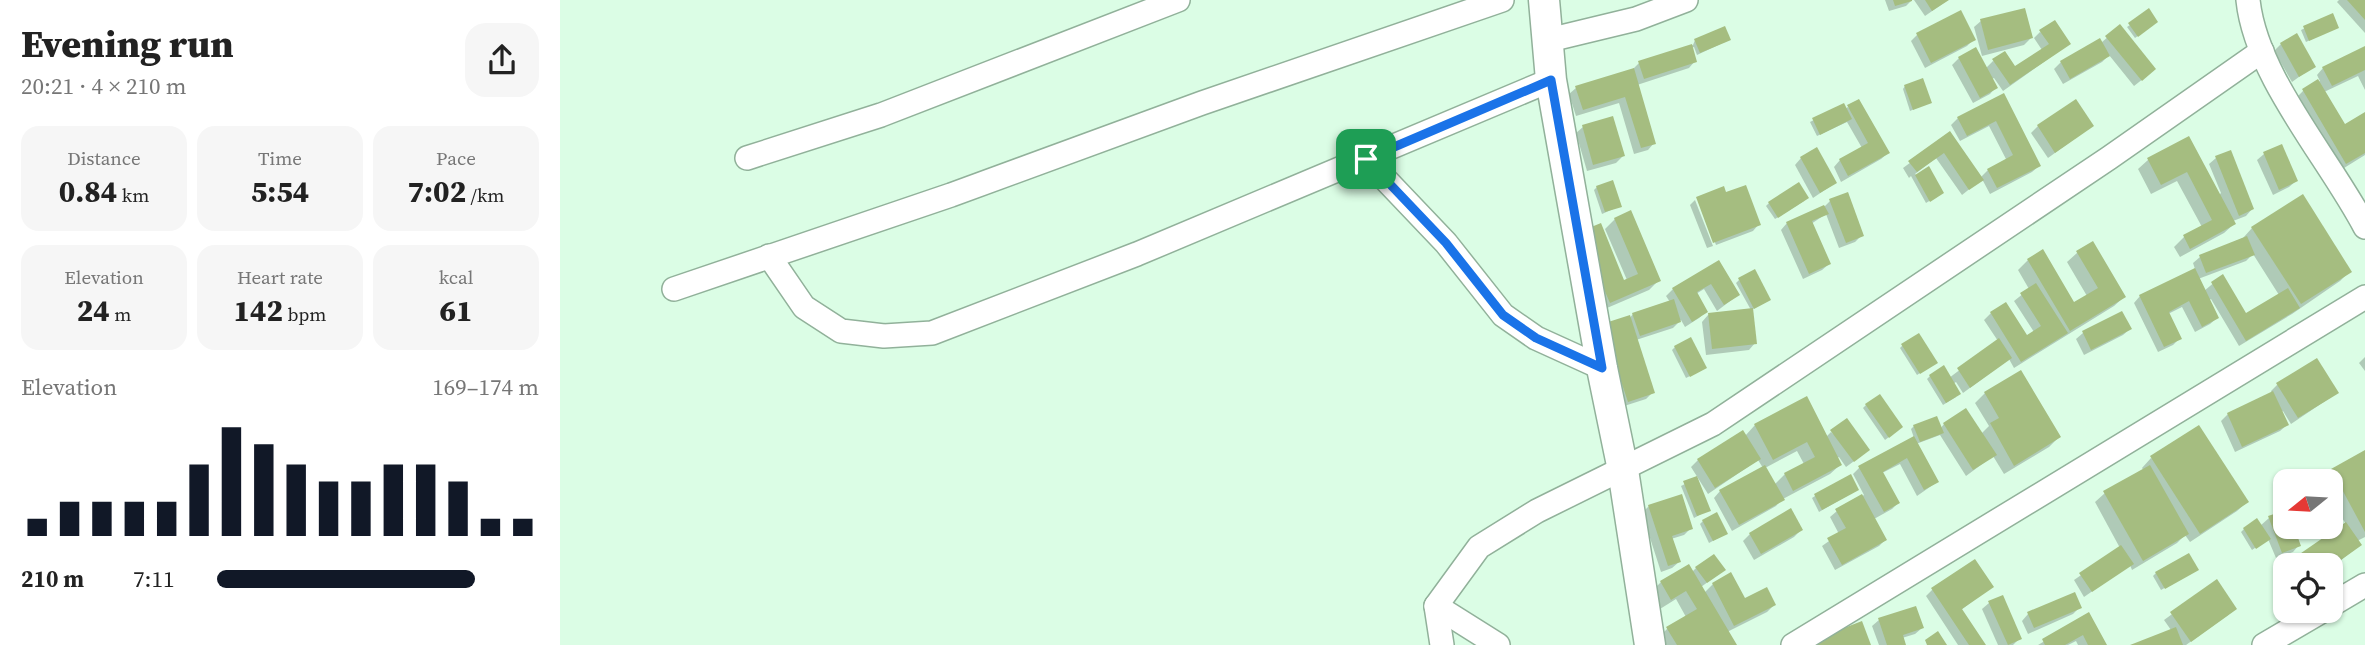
<!DOCTYPE html>
<meta charset="utf-8">
<style>
body{margin:0;font-family:"Source Serif 4",serif;background:#f6f6f6;color:#222;height:100vh;display:flex;flex-direction:column;font-size:26px;white-space:nowrap}
*{box-sizing:border-box;margin:0}
p{font-size:23px;color:#767676}
.icon{flex:none;width:38px;height:38px;fill:none;stroke:currentColor;stroke-width:2;stroke-linecap:round;stroke-linejoin:round}
.map{position:relative;flex:1;overflow:hidden}
.panel{display:flex;flex-direction:column;background:#fff;width:560px}
.panel>*{flex:none}
.needle{width:46px;rotate:252deg}
.tools{position:absolute;left:1713px;top:469px;display:grid;gap:14px}
.tools a{display:grid;place-items:center;width:70px;height:70px;border-radius:14px;background:#fff;box-shadow:0 2px 5px #0004;font-size:35px}
.pin{position:absolute;display:grid;place-items:center;width:60px;height:60px;color:#fff;margin:-30px;border-radius:14px;box-shadow:0 4px 10px #0006}
.round{display:grid;place-items:center;flex:none;width:74px;height:74px;border-radius:21px;background:#f6f6f6}
.headline{display:flex;align-items:center;justify-content:space-between;height:119px;padding:0 21px}
h1{font-size:38px;font-weight:800;line-height:52px}
.metrics{display:grid;grid-template-columns:repeat(3,1fr);gap:10px;height:119px;padding:7px 21px}
.metrics div{display:grid;align-content:center;border-radius:18px;background:#f6f6f6;text-align:center}
.metrics b{font-size:30px;font-weight:800}
.metrics small{font-size:19px;font-weight:400}
.metrics p{font-size:19px}
.chart{height:196px;padding:14px 21px}
.chart p{display:flex;justify-content:space-between}
.chart svg{width:100%;height:126px;margin-top:7px;stroke:#111827;stroke-width:6}
ul{padding:0 21px;list-style:none;font-size:23px}
li{display:grid;grid-template-columns:112px 84px 1fr;align-items:center;height:52px}
li i{height:18px;border-radius:9px;background:#111827}
main{display:flex;flex:1;min-height:0}
.map>svg:first-child{display:block}
.shadow{fill:#0003;fill-rule:evenodd}
.building{fill:#a5bd80}
.lines{fill:none;stroke-linecap:round;stroke-linejoin:round}
.minor-casing{stroke:#91b19a;stroke-width:26}
.tertiary-casing{stroke:#91b19a;stroke-width:33}
.minor{stroke:#fff;stroke-width:23}
.tertiary{stroke:#fff;stroke-width:30}
.route-casing{stroke:#fff;stroke-width:14}
.route{stroke:#1a73e8;stroke-width:9}
</style>
<main>
<section class="panel">
<div class="headline"><div><h1>Evening run</h1><p>20:21 · 4 × 210 m</p></div><a class="round"><svg class="icon" aria-label="share" viewBox="0 0 24 24"><path d="M12 15V3M7 8l5-5 5 5M5 13v7h14v-7"/></svg></a></div>
<div class="metrics">
<div><p>Distance</p><b>0.84<small> km</small></b></div>
<div><p>Time</p><b>5:54</b></div>
<div><p>Pace</p><b>7:02<small> /km</small></b></div>
</div>
<div class="metrics">
<div><p>Elevation</p><b>24<small> m</small></b></div>
<div><p>Heart rate</p><b>142<small> bpm</small></b></div>
<div><p>kcal</p><b>61</b></div>
</div>
<div class="chart"><p><span>Elevation</span>169–174 m</p>
<svg viewBox="0 0 160 44" preserveAspectRatio="none"><path d="M5 44V38M15 44V32M25 44V32M35 44V32M45 44V32M55 44V19M65 44V6M75 44V12M85 44V19M95 44V25M105 44V25M115 44V19M125 44V19M135 44V25M145 44V38M155 44V38"/></svg>
</div>
<ul>
<li><b>210 m</b>7:11<i style="width:80%"></i></li>
</ul>
</section>
<div class="map">
<svg width="1805" height="645" viewBox="0 0 1805 645">
<rect width="100%" height="100%" fill="#dbfde5"/>
<!-- shadow -->
<g class="shadow">
<path d="M1325,0H1352L1346,6L1329,11Z"/>
<path d="M1354,0H1388L1365,16Z"/>
<path d="M1779,0H1805V33L1777,2Z"/>
<path d="M1772,15L1777,27L1746,42L1741,30Z"/>
<path d="M1421,21L1471,38L1464,45L1422,56L1414,27Z"/>
<path d="M1570,25H1593L1575,38L1567,27Z"/>
<path d="M1559,27L1588,75L1574,86L1549,55L1542,62L1503,84L1494,69L1501,62L1539,40L1541,43Z"/>
<path d="M1480,32L1509,44L1443,91L1434,78L1432,79L1436,87L1430,94L1413,103L1392,65L1399,58L1426,68L1433,61L1455,68L1482,50L1474,38Z"/>
<path d="M1357,35L1414,39L1407,46L1365,68L1351,41Z"/>
<path d="M1135,40H1169L1137,55L1134,47L1131,48L1135,61L1129,68L1077,85L1094,143L1088,150L1074,154L1059,103L1016,116L1009,94L1016,88L1072,70L1079,63L1133,45Z"/>
<path d="M1721,44L1754,66L1732,82L1714,51Z"/>
<path d="M1805,48V90L1798,76L1764,92L1784,127L1805,114V155L1776,173L1733,101L1743,91L1760,81L1757,75L1763,68Z"/>
<path d="M1345,86L1370,102L1350,111L1343,89Z"/>
<path d="M1443,95L1479,166L1472,172L1430,194L1422,179L1402,195L1376,158L1355,174L1379,195L1366,203L1351,176L1349,178L1343,168L1389,134L1420,178L1428,170L1447,161L1429,126L1400,141L1391,125L1398,118Z"/>
<path d="M1284,105L1285,109L1288,107L1328,153L1321,159L1281,182L1274,167L1280,160L1302,148L1287,122L1257,136L1250,122Z"/>
<path d="M1478,126H1532L1488,158L1471,133Z"/>
<path d="M1023,127L1063,156L1056,163L1027,171L1016,133Z"/>
<path d="M1628,138L1659,195L1661,193L1649,164L1656,158L1692,209L1686,216L1673,221L1674,224L1664,233L1620,257L1614,247L1624,237L1642,227L1617,181L1591,194L1578,169L1588,160Z"/>
<path d="M1721,146L1736,181L1729,187L1713,195L1697,160L1704,154Z"/>
<path d="M1241,158L1275,183L1253,198L1235,165Z"/>
<path d="M1037,187L1060,206L1042,214L1034,190Z"/>
<path d="M1165,195L1199,224L1193,231L1156,245L1139,199H1136Z"/>
<path d="M1135,200L1153,246L1147,248L1130,205Z"/>
<path d="M1244,201L1215,219L1206,206L1209,203Z"/>
<path d="M1270,201L1302,235L1295,242L1279,248L1266,214L1251,224L1269,264L1262,270L1243,279L1221,230L1227,223L1265,206Z"/>
<path d="M1055,219L1099,280L1089,290L1040,311V226L1063,282L1067,280L1045,229Z"/>
<path d="M1692,228L1790,271L1780,281L1732,314L1679,346L1651,299L1648,301L1657,318L1650,324L1635,332L1622,307L1608,314L1620,338L1613,345L1598,352L1574,303L1580,296L1635,269L1633,263L1640,257L1683,238ZM1693,254L1719,295L1686,315L1662,276L1644,291L1638,279L1686,261Z"/>
<path d="M1532,244L1564,297L1554,306L1454,368L1449,359L1403,393L1396,382L1393,384L1396,397L1383,405L1367,379L1370,376L1389,378L1438,341L1424,320L1431,313L1466,338L1474,332L1454,301L1469,289L1458,270L1468,260L1514,304L1527,296L1507,262L1517,253Z"/>
<path d="M1158,262L1178,295L1157,311L1144,289L1136,294L1146,311L1139,318L1125,327L1121,320L1113,328L1076,340L1093,392L1086,399L1061,407L1037,332L1069,319L1073,314L1110,302L1106,296L1113,289Z"/>
<path d="M1179,280L1206,302L1191,310L1195,343L1189,350L1146,355L1142,322L1148,315L1191,310L1176,283Z"/>
<path d="M1570,329L1563,335L1524,355L1516,339L1523,333Z"/>
<path d="M1343,345L1372,365L1357,375L1340,348Z"/>
<path d="M1115,347L1142,370L1126,378L1112,350Z"/>
<path d="M1805,357V371L1799,363Z"/>
<path d="M1717,385L1777,393L1731,424L1723,411L1721,412L1727,425L1720,431L1675,452L1661,421L1668,414L1712,394L1711,391Z"/>
<path d="M1425,393L1499,437L1489,447L1444,474L1433,456L1406,476L1380,435L1356,444L1377,482L1357,496L1340,464L1322,473L1338,503L1332,509L1314,519L1325,540L1319,546L1275,570L1262,546L1279,534L1270,517L1277,511L1304,495L1293,474L1299,468L1354,438L1351,429L1354,426L1380,429L1384,424L1421,434L1429,426L1415,403Z"/>
<path d="M1306,405L1338,430L1325,440L1303,408Z"/>
<path d="M1195,425L1266,437L1271,432L1301,456L1286,467L1279,457L1277,458L1280,465L1270,474L1221,500L1216,506L1172,531L1154,498L1160,491L1203,468L1198,460L1148,494L1131,467L1138,460L1185,436ZM1237,451L1244,464L1225,474L1214,485L1205,468Z"/>
<path d="M1805,452V537L1797,541L1800,545L1771,568V565H1729L1786,524L1782,518L1771,525V481H1761L1772,470Z"/>
<path d="M1591,458L1687,502L1677,511L1630,542L1625,535L1617,543L1572,570L1570,565L1524,597L1514,580L1560,548L1535,502L1545,493L1584,471L1582,468Z"/>
<path d="M1137,478L1149,510L1134,518L1121,486Z"/>
<path d="M1297,490L1259,512L1252,498L1255,496Z"/>
<path d="M1089,506L1131,528L1124,535L1111,539L1119,562L1112,568L1101,572L1082,513Z"/>
<path d="M1230,511L1241,530L1234,537L1194,560L1183,541L1190,534Z"/>
<path d="M1709,518L1726,527H1732L1739,545L1733,552L1716,558L1708,539L1692,550L1681,532L1684,529L1700,526Z"/>
<path d="M1143,521L1162,536L1149,543L1140,524Z"/>
<path d="M1128,566L1132,572L1136,568L1160,573L1141,587L1144,593L1153,584L1184,601L1214,605L1207,612L1167,632L1175,645H1102L1098,638L1107,629L1126,617L1116,599L1100,609L1091,592L1101,582Z"/>
<path d="M1633,572L1601,590L1593,576L1596,573Z"/>
<path d="M1656,582L1675,609L1668,615L1626,645H1574L1611,630L1604,620Z"/>
<path d="M1431,587L1401,610L1424,645H1398L1366,596L1372,590Z"/>
<path d="M1442,597L1460,638L1453,645H1438L1422,609L1429,603Z"/>
<path d="M1520,607L1513,614L1468,634L1462,621L1468,614Z"/>
<path d="M1528,615L1545,645H1518L1516,641L1508,645H1478Z"/>
<path d="M1319,620L1362,628L1355,634L1342,638L1344,645H1319L1312,626Z"/>
</g>
<!-- building -->
<g class="building">
<path d="M1333,0H1352V1L1335,6Z"/>
<path d="M1365,0H1389L1372,11Z"/>
<path d="M1787,0H1805V20Z"/>
<path d="M1465,8L1473,38L1428,50L1420,19Z"/>
<path d="M1589,8L1598,22L1578,37L1568,23Z"/>
<path d="M1401,10L1416,40L1371,63L1356,33Z"/>
<path d="M1773,13L1779,28L1749,41L1743,26Z"/>
<path d="M1495,20L1511,44L1450,85L1432,59L1445,51L1455,66L1489,44L1479,30Z"/>
<path d="M1560,24L1596,69L1582,81L1545,36Z"/>
<path d="M1165,26L1171,40L1140,53L1134,39Z"/>
<path d="M1737,33L1756,67L1739,77L1720,43Z"/>
<path d="M1540,38L1550,56L1510,79L1500,61Z"/>
<path d="M1132,44L1137,62L1084,79L1078,61Z"/>
<path d="M1805,46V70L1772,86L1762,67Z"/>
<path d="M1416,47L1438,88L1420,98L1398,57Z"/>
<path d="M1074,68L1096,144L1081,148L1065,97L1023,110L1015,86Z"/>
<path d="M1363,78L1372,103L1353,110L1344,85Z"/>
<path d="M1758,79L1785,124L1805,112V153L1786,164L1742,89Z"/>
<path d="M1444,93L1481,166L1437,188L1427,169L1453,155L1436,121L1407,136L1397,117Z"/>
<path d="M1299,99L1330,153L1288,176L1279,159L1308,143L1287,105Z"/>
<path d="M1516,99L1534,126L1495,153L1477,125Z"/>
<path d="M1284,103L1292,119L1260,135L1252,118Z"/>
<path d="M1053,116L1065,156L1033,165L1022,125Z"/>
<path d="M1390,131L1424,180L1409,190L1384,153L1357,172L1348,161Z"/>
<path d="M1629,136L1676,224L1630,249L1623,235L1652,220L1627,172L1601,185L1587,158Z"/>
<path d="M1722,144L1738,181L1719,190L1703,152Z"/>
<path d="M1257,147L1277,183L1260,193L1240,157Z"/>
<path d="M1671,150L1694,209L1679,216L1655,156Z"/>
<path d="M1369,166L1384,193L1370,202L1355,175Z"/>
<path d="M1053,180L1062,207L1045,212L1036,186Z"/>
<path d="M1239,182L1249,198L1218,218L1208,202Z"/>
<path d="M1186,185L1201,225L1153,243L1136,197L1164,186L1166,192Z"/>
<path d="M1288,192L1304,236L1286,243L1269,199Z"/>
<path d="M1743,194L1792,272L1741,304L1691,227Z"/>
<path d="M1264,205L1269,214L1252,221L1271,264L1249,274L1226,222Z"/>
<path d="M1071,210L1101,281L1050,303L1019,232L1041,223L1064,280L1078,274L1054,218Z"/>
<path d="M1687,236L1695,255L1646,273L1639,255Z"/>
<path d="M1533,241L1566,297L1510,331L1467,259L1483,249L1514,302L1538,288L1516,251Z"/>
<path d="M1159,260L1180,295L1164,305L1151,284L1137,292L1148,312L1132,322L1112,288Z"/>
<path d="M1635,268L1659,318L1642,327L1629,301L1609,312L1622,339L1604,347L1579,295Z"/>
<path d="M1195,269L1211,300L1194,309L1178,278Z"/>
<path d="M1663,274L1686,313L1728,288L1740,308L1686,341L1651,282Z"/>
<path d="M1476,283L1508,333L1461,362L1430,312L1446,302L1467,335L1481,326L1460,293Z"/>
<path d="M1114,299L1121,322L1080,336L1072,313Z"/>
<path d="M1193,308L1197,344L1152,349L1148,313Z"/>
<path d="M1562,311L1572,329L1531,350L1522,331Z"/>
<path d="M1070,315L1095,393L1068,402L1042,324Z"/>
<path d="M1359,333L1378,363L1360,374L1341,344Z"/>
<path d="M1131,337L1147,368L1130,377L1114,346Z"/>
<path d="M1439,338L1452,358L1410,388L1397,368Z"/>
<path d="M1757,358L1779,393L1738,418L1716,383Z"/>
<path d="M1384,365L1401,394L1386,403L1369,375Z"/>
<path d="M1461,370L1501,437L1454,466L1430,423L1439,418L1424,392Z"/>
<path d="M1713,391L1729,425L1682,447L1667,413Z"/>
<path d="M1320,394L1343,427L1329,438L1305,404Z"/>
<path d="M1247,396L1282,465L1233,491L1224,473L1255,457L1247,442L1213,460L1194,424Z"/>
<path d="M1406,408L1437,455L1413,470L1383,423Z"/>
<path d="M1377,416L1384,433L1360,442L1353,425Z"/>
<path d="M1287,418L1310,450L1294,462L1270,430Z"/>
<path d="M1639,425L1689,502L1640,534L1590,456Z"/>
<path d="M1183,430L1201,459L1155,488L1137,459Z"/>
<path d="M1354,436L1379,482L1364,490L1347,458L1323,472L1340,503L1324,512L1298,466Z"/>
<path d="M1805,450V532L1771,469Z"/>
<path d="M1205,465L1225,500L1179,525L1159,490Z"/>
<path d="M1590,465L1629,534L1583,561L1543,491Z"/>
<path d="M1291,474L1299,490L1262,510L1254,494Z"/>
<path d="M1137,476L1151,511L1137,516L1123,481Z"/>
<path d="M1771,493L1782,520L1771,525Z"/>
<path d="M1122,494L1133,529L1112,536L1121,562L1108,566L1088,505Z"/>
<path d="M1302,494L1327,540L1282,565L1267,538L1286,528L1275,509Z"/>
<path d="M1231,508L1243,530L1201,554L1189,533Z"/>
<path d="M1726,510V527H1734L1741,546L1722,553L1708,516Z"/>
<path d="M1157,512L1168,534L1153,541L1142,520Z"/>
<path d="M1697,518L1711,539L1696,549L1683,528Z"/>
<path d="M1786,522L1802,545L1771,567V565H1734L1731,560Z"/>
<path d="M1561,545L1574,564L1532,592L1519,573Z"/>
<path d="M1629,553L1639,570L1605,589L1595,572Z"/>
<path d="M1154,554L1166,570L1147,583L1135,567Z"/>
<path d="M1415,559L1434,587L1402,609L1426,645H1409L1371,588Z"/>
<path d="M1129,564L1177,645H1117L1106,627L1137,609L1126,591L1111,600L1100,581Z"/>
<path d="M1171,572L1185,598L1207,587L1216,605L1174,626L1152,583Z"/>
<path d="M1657,579L1677,609L1631,642L1610,612Z"/>
<path d="M1515,592L1522,608L1474,628L1467,612Z"/>
<path d="M1443,595L1462,639L1448,645L1428,601Z"/>
<path d="M1356,606L1364,628L1343,635L1346,645H1327L1318,618Z"/>
<path d="M1529,612L1547,645H1528L1523,635L1505,645H1485L1482,639Z"/>
<path d="M1302,621L1311,645H1258L1256,639Z"/>
<path d="M1616,627L1623,645H1570Z"/>
<path d="M1378,631L1387,645H1367L1365,640Z"/>
</g>
<g class="lines">
<defs>
<g id="minor">
<path d="M1688,0C1696,77 1769,158 1805,227"/>
<path d="M989,40L1076,19L1126,0"/>
<path d="M187,158L321,115L618,0"/>
<path d="M806,159L886,243L943,315L976,338L1042,368"/>
<path d="M209,256L244,307L281,331L324,336L372,333L577,254L991,80"/>
<path d="M114,289L391,195L642,103L942,0"/>
<path d="M1771,605L1805,585"/>
<path d="M876,606L938,645"/>
<path d="M882,645L876,606L919,547L977,511L1153,424L1549,158L1702,51"/>
<path d="M1233,645L1805,297"/>
<path d="M1704,645L1762,611"/>
</g>
<path id="tertiary" d="M984,0L991,80L1042,368L1063,470L1090,645"/>
</defs>
<!-- minor casing -->
<use href="#minor" class="minor-casing"/>
<!-- tertiary casing -->
<use href="#tertiary" class="tertiary-casing"/>
<!-- minor -->
<use href="#minor" class="minor"/>
<!-- tertiary -->
<use href="#tertiary" class="tertiary"/>
</g>
<g class="lines">
<defs>
<path id="route" d="M991,80L1042,368L976,338L943,315L886,243L806,159Z"/>
</defs>
<!-- route casing -->
<use href="#route" class="route-casing"/>
<!-- route -->
<use href="#route" class="route"/>
</g>
</svg>
<div class="tools">
<a><svg class="needle" viewBox="-14 -14 28 28"><path d="M0-13l5 13h-10z" fill="#e53935"/><path d="M0 13l5-13h-10z" fill="#767676"/></svg></a>
<a><svg class="icon" aria-label="locate" viewBox="0 0 24 24"><circle cx="12" cy="12" r="6"/><path d="M12 2v4M12 18v4M2 12h4M18 12h4"/></svg></a>
</div>
<div class="pin" style="left:806px;top:159px;background:#1e9e55"><svg class="icon" aria-label="arrive" viewBox="0 0 24 24"><path d="M6 21V4h12l-3 4 3 4H6"/></svg></div>
</div>
</main>
